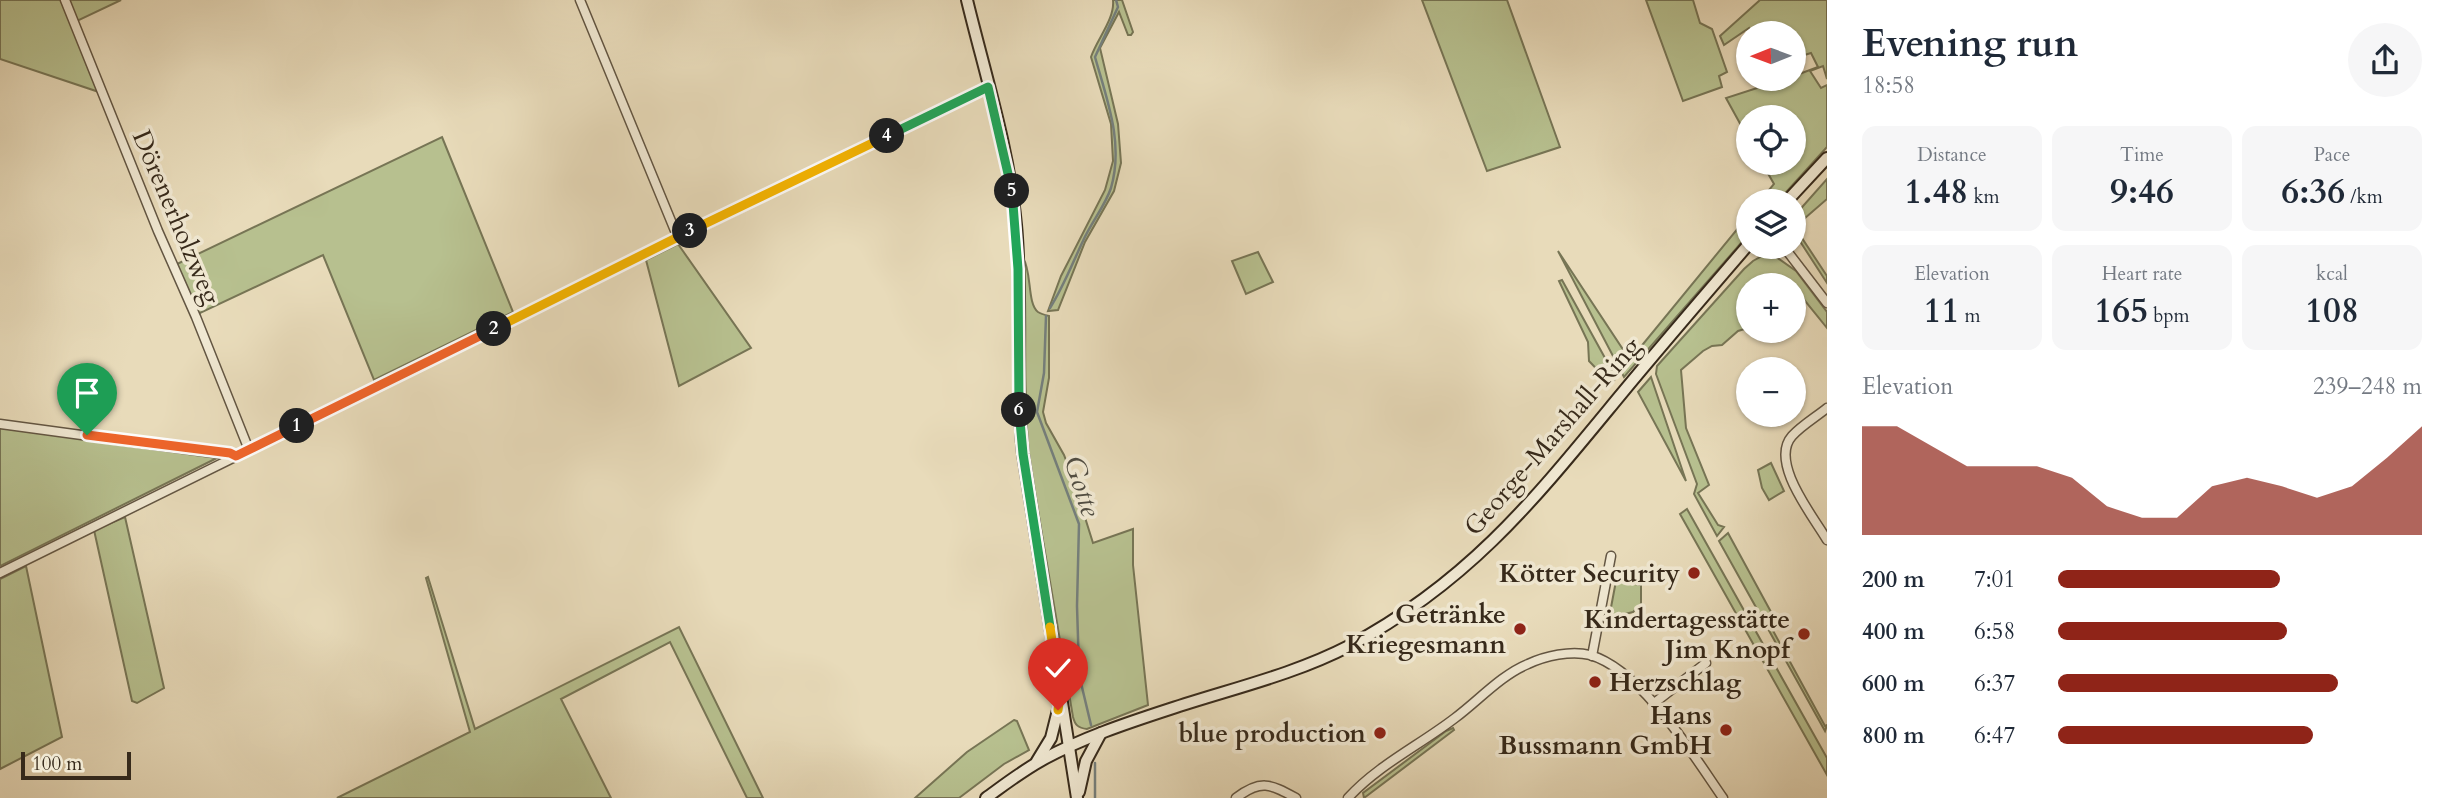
<!DOCTYPE html>
<meta charset="utf-8">
<style>
body{margin:0;font-family:Cardo,serif;background:#f6f6f7;color:#1f2937;height:100vh;display:flex;flex-direction:column;font-size:26px;white-space:nowrap}
*{box-sizing:border-box;margin:0}
p{font-size:23px;color:#747a83}
.icon{flex:none;width:38px;height:38px;fill:none;stroke:currentColor;stroke-width:2;stroke-linecap:round;stroke-linejoin:round}
.map{position:relative;flex:1;overflow:hidden}
.drawer{display:flex;flex-direction:column;background:#fff;width:630px}
.drawer>*{flex:none}
.needle{width:46px;rotate:269deg}
.fabs{position:absolute;left:1736px;top:21px;display:grid;gap:14px}
.fabs a{display:grid;place-items:center;width:70px;height:70px;border-radius:50%;background:#fff;box-shadow:0 2px 5px #0004;font-size:35px}
.scale{position:absolute;left:21px;bottom:18px;width:110px;box-sizing:border-box;padding-left:7px;border:4px solid #372a1b;border-top:0;font-size:19px;line-height:24px;white-space:nowrap;color:#372a1b;-webkit-text-stroke:5px #f0e8d2;paint-order:stroke}
.pin{position:absolute;display:grid;place-items:center;width:60px;height:60px;color:#fff;margin:-72px -30px;border-radius:50% 50% 50% 0;rotate:-45deg;box-shadow:0 0 7px #0007}
.pin .icon{rotate:45deg}
.km{position:absolute;width:35px;height:35px;margin:-18px;border-radius:50%;background:#222;color:#fff;font-size:19px;line-height:35px;text-align:center}
.round{display:grid;place-items:center;flex:none;width:74px;height:74px;border-radius:37px;background:#f6f6f7}
.headline{display:flex;align-items:center;justify-content:space-between;height:119px;padding:0 35px}
h1{font-size:38px;font-weight:600;line-height:52px}
.metrics{display:grid;grid-template-columns:repeat(3,1fr);gap:10px;height:119px;padding:7px 35px}
.metrics div{display:grid;align-content:center;border-radius:14px;background:#f6f6f7;text-align:center}
.metrics b{font-size:35px;font-weight:600}
.metrics small{font-size:19px;font-weight:400}
.metrics p{font-size:19px}
.chart{height:196px;padding:14px 35px}
.chart p{display:flex;justify-content:space-between}
.chart svg{width:100%;height:126px;margin-top:7px;fill:#8f2418;opacity:.7}
ul{padding:0 35px;list-style:none;font-size:23px}
li{display:grid;grid-template-columns:112px 84px 1fr;align-items:center;height:52px}
li i{height:18px;border-radius:9px;background:#8f2418}
main{display:flex;flex:1;min-height:0}
.map>svg:first-child{display:block}
.green{fill:#b7c08f;stroke:#777555;stroke-width:2}
.lines{fill:none;stroke-linecap:round;stroke-linejoin:round}
.stream{stroke:#757f7c;stroke-width:2.5}
.minor-casing{stroke:#635643;stroke-width:11}
.secondary-casing{stroke:#372a1b;stroke-width:14}
.minor{stroke:#f0e8d2;stroke-width:8}
.secondary{stroke:#f0e8d2;stroke-width:10}
.split-1-casing{stroke:#fff;stroke-width:14}
.split-2-casing{stroke:#fff;stroke-width:14}
.split-3-casing{stroke:#fff;stroke-width:14}
.split-4-casing{stroke:#fff;stroke-width:14}
.split-5-casing{stroke:#fff;stroke-width:14}
.split-6-casing{stroke:#fff;stroke-width:14}
.split-7-casing{stroke:#fff;stroke-width:14}
.split-8-casing{stroke:#fff;stroke-width:14}
.split-1{stroke:#f0652b;stroke-width:9}
.split-2{stroke:#f0652b;stroke-width:9}
.split-3{stroke:#f5b400;stroke-width:9}
.split-4{stroke:#f5b400;stroke-width:9}
.split-5{stroke:#22a559;stroke-width:9}
.split-6{stroke:#22a559;stroke-width:9}
.split-7{stroke:#22a559;stroke-width:9}
.split-8{stroke:#f5b400;stroke-width:9}
.poi-dot{fill:#8f2418;stroke:#f0e8d2;stroke-width:2.5}
.labels{text-anchor:middle;stroke-width:7;stroke-linejoin:round;paint-order:stroke}
.street-label{font-size:26px;fill:#372a1b;stroke:#f0e8d2}
.poi-label{font-size:26px;font-weight:bold;fill:#372a1b;stroke:#f0e8d2;text-anchor:end}
.water-label{font-size:28px;font-style:italic;fill:#514e43;stroke:#f0e8d2}
</style>
<main>
<div class="map">
<svg width="1827" height="798" viewBox="0 0 1827 798">
<rect width="100%" height="100%" fill="#e8dbba"/>
<filter id="stains"><feTurbulence type="fractalNoise" baseFrequency=".00286" numOctaves="4"/><feColorMatrix values="0 0 0 0 .2 0 0 0 0 .09 0 0 0 0 .02 0 0 0 .5 -.17"/></filter>
<radialGradient id="worn" r=".72"><stop offset=".6" stop-color="#630" stop-opacity="0"/><stop offset="1" stop-color="#630" stop-opacity=".3"/></radialGradient>
<!-- green -->
<g class="green">
<path d="M0,0H62L99,92L0,59Z"/>
<path d="M69,0H121L77,21Z"/>
<path d="M1113,0H1122L1133,32L1131,35H1128L1119,12L1100,48L1118,124L1121,163L1114,191L1085,242L1058,310L1048,311L1061,276L1105,190L1113,161L1111,124L1091,57C1097,39 1115,19 1113,0Z"/>
<path d="M1422,0H1507L1560,147L1487,171Z"/>
<path d="M1646,0H1693L1700,23L1712,29L1727,72L1719,76L1722,87L1683,101Z"/>
<path d="M1760,0H1827V79L1823,66L1810,71L1821,88L1827,85V147L1778,201H1760L1774,184L1762,163H1794V117H1748V138L1726,98L1785,79H1794V76L1818,67L1811,53L1801,56L1797,52L1794,53V33H1751L1749,28L1724,45L1720,36Z"/>
<path d="M442,137L513,312L374,380L323,255L198,314L177,264Z"/>
<path d="M1827,179V199L1797,225L1796,229L1827,276V283L1794,232L1796,214Z"/>
<path d="M1748,216V235L1624,377L1558,251L1630,360Z"/>
<path d="M678,244L751,348L679,386L646,260Z"/>
<path d="M1258,252L1273,282L1246,294L1232,261Z"/>
<path d="M1769,252L1796,271L1827,312V328L1802,297L1794,302V285H1748V328L1738,331L1722,345L1712,346L1703,351L1681,370L1686,428L1709,485L1698,493L1718,525L1724,527L1717,536L1694,494L1697,484L1656,374L1657,366L1744,269L1753,261Z"/>
<path d="M1023,258C1032,271 1027,304 1038,312C1041,314 1045,315 1049,316V378L1043,412L1046,423L1064,455L1072,476L1093,543L1133,529V565L1148,705L1087,729C1078,728 1075,725 1073,717L1028,452L1023,411Z"/>
<path d="M1562,280L1616,378L1611,384L1589,361L1588,342L1559,281Z"/>
<path d="M1651,377L1686,481L1638,392Z"/>
<path d="M0,428L223,455L0,566Z"/>
<path d="M1771,463L1784,491L1769,500L1762,488L1758,470Z"/>
<path d="M1687,509L1827,758V775L1680,514Z"/>
<path d="M125,517L164,688L137,703L132,701L94,530Z"/>
<path d="M1728,533L1777,623L1771,627L1825,726L1827,725L1825,731L1719,541Z"/>
<path d="M26,566L62,737L0,769V579Z"/>
<path d="M428,577L475,729L679,627L763,798H747L670,642L561,699L611,798H337L470,732L426,578Z"/>
<path d="M1616,581L1641,585V604L1633,612L1609,618Z"/>
<path d="M1014,720L1017,721L1029,750L1004,764L959,798H915L967,752Z"/>
<path d="M1453,728L1454,730L1364,798L1363,793L1446,731Z"/>
</g>
<g class="lines">
<!-- stream -->
<g class="stream">
<path d="M1050,308C1064,286 1072,264 1083,241C1091,223 1105,206 1111,188C1124,143 1107,100 1095,57L1118,7L1116,0"/>
<path d="M1046,316L1044,373L1037,412L1079,524L1077,606L1079,670"/>
<path d="M1081,683L1091,725"/>
<path d="M1095,763V798"/>
</g>
<defs>
<g id="minor">
<path d="M65,0L158,231L196,317L249,450"/>
<path d="M580,0L678,238"/>
<path d="M1784,247L1827,303"/>
<path d="M1827,408C1816,417 1802,425 1792,436C1769,462 1813,516 1827,540"/>
<path d="M0,424L236,456"/>
<path d="M0,573L678,238L988,87"/>
<path d="M1592,656L1611,556"/>
<path d="M1653,704L1706,663"/>
<path d="M1236,798C1261,779 1270,784 1296,798"/>
<path d="M1348,798C1378,765 1420,745 1455,718C1478,701 1501,675 1528,664C1545,656 1571,650 1590,655C1642,670 1693,755 1723,798"/>
</g>
<g id="secondary">
<path d="M967,0C985,74 1009,149 1016,225C1023,301 1015,378 1023,454L1077,798"/>
<path d="M1787,201L1827,158"/>
<path d="M1037,761L1051,738L1059,706"/>
<path d="M1079,792L1086,761L1101,733"/>
<path d="M986,798C1004,785 1022,771 1042,760C1082,738 1127,723 1170,709C1230,689 1293,675 1349,646C1469,582 1534,500 1618,398C1661,346 1704,296 1748,245"/>
</g>
</defs>
<!-- minor casing -->
<use href="#minor" class="minor-casing"/>
<!-- secondary casing -->
<use href="#secondary" class="secondary-casing"/>
<!-- minor -->
<use href="#minor" class="minor"/>
<!-- secondary -->
<use href="#secondary" class="secondary"/>
</g>
<g class="lines">
<defs>
<path id="split-1" d="M87,435L230,453L236,456L297,426"/>
<path id="split-2" d="M297,426L494,329"/>
<path id="split-3" d="M494,329L690,231"/>
<path id="split-4" d="M690,231L887,136"/>
<path id="split-5" d="M887,136L988,87L1012,191"/>
<path id="split-6" d="M1012,191L1018,269L1019,410"/>
<path id="split-7" d="M1019,410L1023,454L1050,627"/>
<path id="split-8" d="M1050,627L1060,696L1058,710"/>
</defs>
<!-- split-1 casing -->
<use href="#split-1" class="split-1-casing"/>
<!-- split-2 casing -->
<use href="#split-2" class="split-2-casing"/>
<!-- split-3 casing -->
<use href="#split-3" class="split-3-casing"/>
<!-- split-4 casing -->
<use href="#split-4" class="split-4-casing"/>
<!-- split-5 casing -->
<use href="#split-5" class="split-5-casing"/>
<!-- split-6 casing -->
<use href="#split-6" class="split-6-casing"/>
<!-- split-7 casing -->
<use href="#split-7" class="split-7-casing"/>
<!-- split-8 casing -->
<use href="#split-8" class="split-8-casing"/>
<!-- split-1 -->
<use href="#split-1" class="split-1"/>
<!-- split-2 -->
<use href="#split-2" class="split-2"/>
<!-- split-3 -->
<use href="#split-3" class="split-3"/>
<!-- split-4 -->
<use href="#split-4" class="split-4"/>
<!-- split-5 -->
<use href="#split-5" class="split-5"/>
<!-- split-6 -->
<use href="#split-6" class="split-6"/>
<!-- split-7 -->
<use href="#split-7" class="split-7"/>
<!-- split-8 -->
<use href="#split-8" class="split-8"/>
</g>
<!-- markers -->
<g class="poi-dot">
<circle cx="1694" cy="573" r="7"/>
<circle cx="1520" cy="629" r="7"/>
<circle cx="1804" cy="634" r="7"/>
<circle cx="1595" cy="682" r="7"/>
<circle cx="1726" cy="730" r="7"/>
<circle cx="1380" cy="733" r="7"/>
</g>
<g class="labels">
<!-- street labels -->
<g class="street-label">
<text transform="translate(177 217) rotate(67)" y="9">Dörenerholzweg</text>
<text transform="translate(1552 436) rotate(-49)" y="9">George-Marshall-Ring</text>
</g>
<!-- poi labels -->
<g class="poi-label">
<text x="1680" y="582">Kötter Security</text>
<text x="1506" y="623">Getränke<tspan x="1506" dy="30">Kriegesmann</tspan></text>
<text x="1790" y="628">Kindertagesstätte<tspan x="1790" dy="30">Jim Knopf</tspan></text>
<text x="1609" y="691" text-anchor="start">Herzschlag</text>
<text x="1712" y="724">Hans<tspan x="1712" dy="30">Bussmann GmbH</tspan></text>
<text x="1366" y="742">blue production</text>
</g>
<!-- water labels -->
<g class="water-label">
<text transform="translate(1083 486) rotate(72)" y="10">Gotte</text>
</g>
</g>
<rect width="100%" height="100%" filter="url(#stains)"/>
<rect width="100%" height="100%" fill="url(#worn)"/>
</svg>
<div class="fabs">
<a><svg class="needle" viewBox="-14 -14 28 28"><path d="M0-13l5 13h-10z" fill="#e53935"/><path d="M0 13l5-13h-10z" fill="#747a83"/></svg></a>
<a><svg class="icon" aria-label="locate" viewBox="0 0 24 24"><circle cx="12" cy="12" r="6"/><path d="M12 2v4M12 18v4M2 12h4M18 12h4"/></svg></a>
<a><svg class="icon" aria-label="layers" viewBox="0 0 24 24"><path d="M12 4l9 5-9 5-9-5zM3 14l9 5 9-5"/></svg></a>
<a>+</a>
<a>−</a>
</div>
<div class="scale">100 m</div>
<div class="pin" style="left:87px;top:435px;background:#1e9e55"><svg class="icon" aria-label="arrive" viewBox="0 0 24 24"><path d="M6 21V4h12l-3 4 3 4H6"/></svg></div>
<div class="pin" style="left:1058px;top:710px;background:#d93025"><svg class="icon" aria-label="check" viewBox="0 0 24 24"><path d="M5 12l5 5 9-10"/></svg></div>
<b class="km" style="left:297px;top:426px">1</b>
<b class="km" style="left:494px;top:329px">2</b>
<b class="km" style="left:690px;top:231px">3</b>
<b class="km" style="left:887px;top:136px">4</b>
<b class="km" style="left:1012px;top:191px">5</b>
<b class="km" style="left:1019px;top:410px">6</b>
</div>
<section class="drawer">
<div class="headline"><div><h1>Evening run</h1><p>18:58</p></div><a class="round"><svg class="icon" aria-label="share" viewBox="0 0 24 24"><path d="M12 15V3M7 8l5-5 5 5M5 13v7h14v-7"/></svg></a></div>
<div class="metrics">
<div><p>Distance</p><b>1.48<small> km</small></b></div>
<div><p>Time</p><b>9:46</b></div>
<div><p>Pace</p><b>6:36<small> /km</small></b></div>
</div>
<div class="metrics">
<div><p>Elevation</p><b>11<small> m</small></b></div>
<div><p>Heart rate</p><b>165<small> bpm</small></b></div>
<div><p>kcal</p><b>108</b></div>
</div>
<div class="chart"><p><span>Elevation</span>239–248 m</p>
<svg viewBox="0 0 160 44" preserveAspectRatio="none"><path d="M0 44V6L10 6L20 13L30 20L40 20L50 20L60 24L70 34L80 38L90 38L100 27L110 24L120 27L130 31L140 27L150 17L160 6V44z"/></svg>
</div>
<ul>
<li><b>200 m</b>7:01<i style="width:61%"></i></li>
<li><b>400 m</b>6:58<i style="width:63%"></i></li>
<li><b>600 m</b>6:37<i style="width:77%"></i></li>
<li><b>800 m</b>6:47<i style="width:70%"></i></li>
</ul>
</section>
</main>
